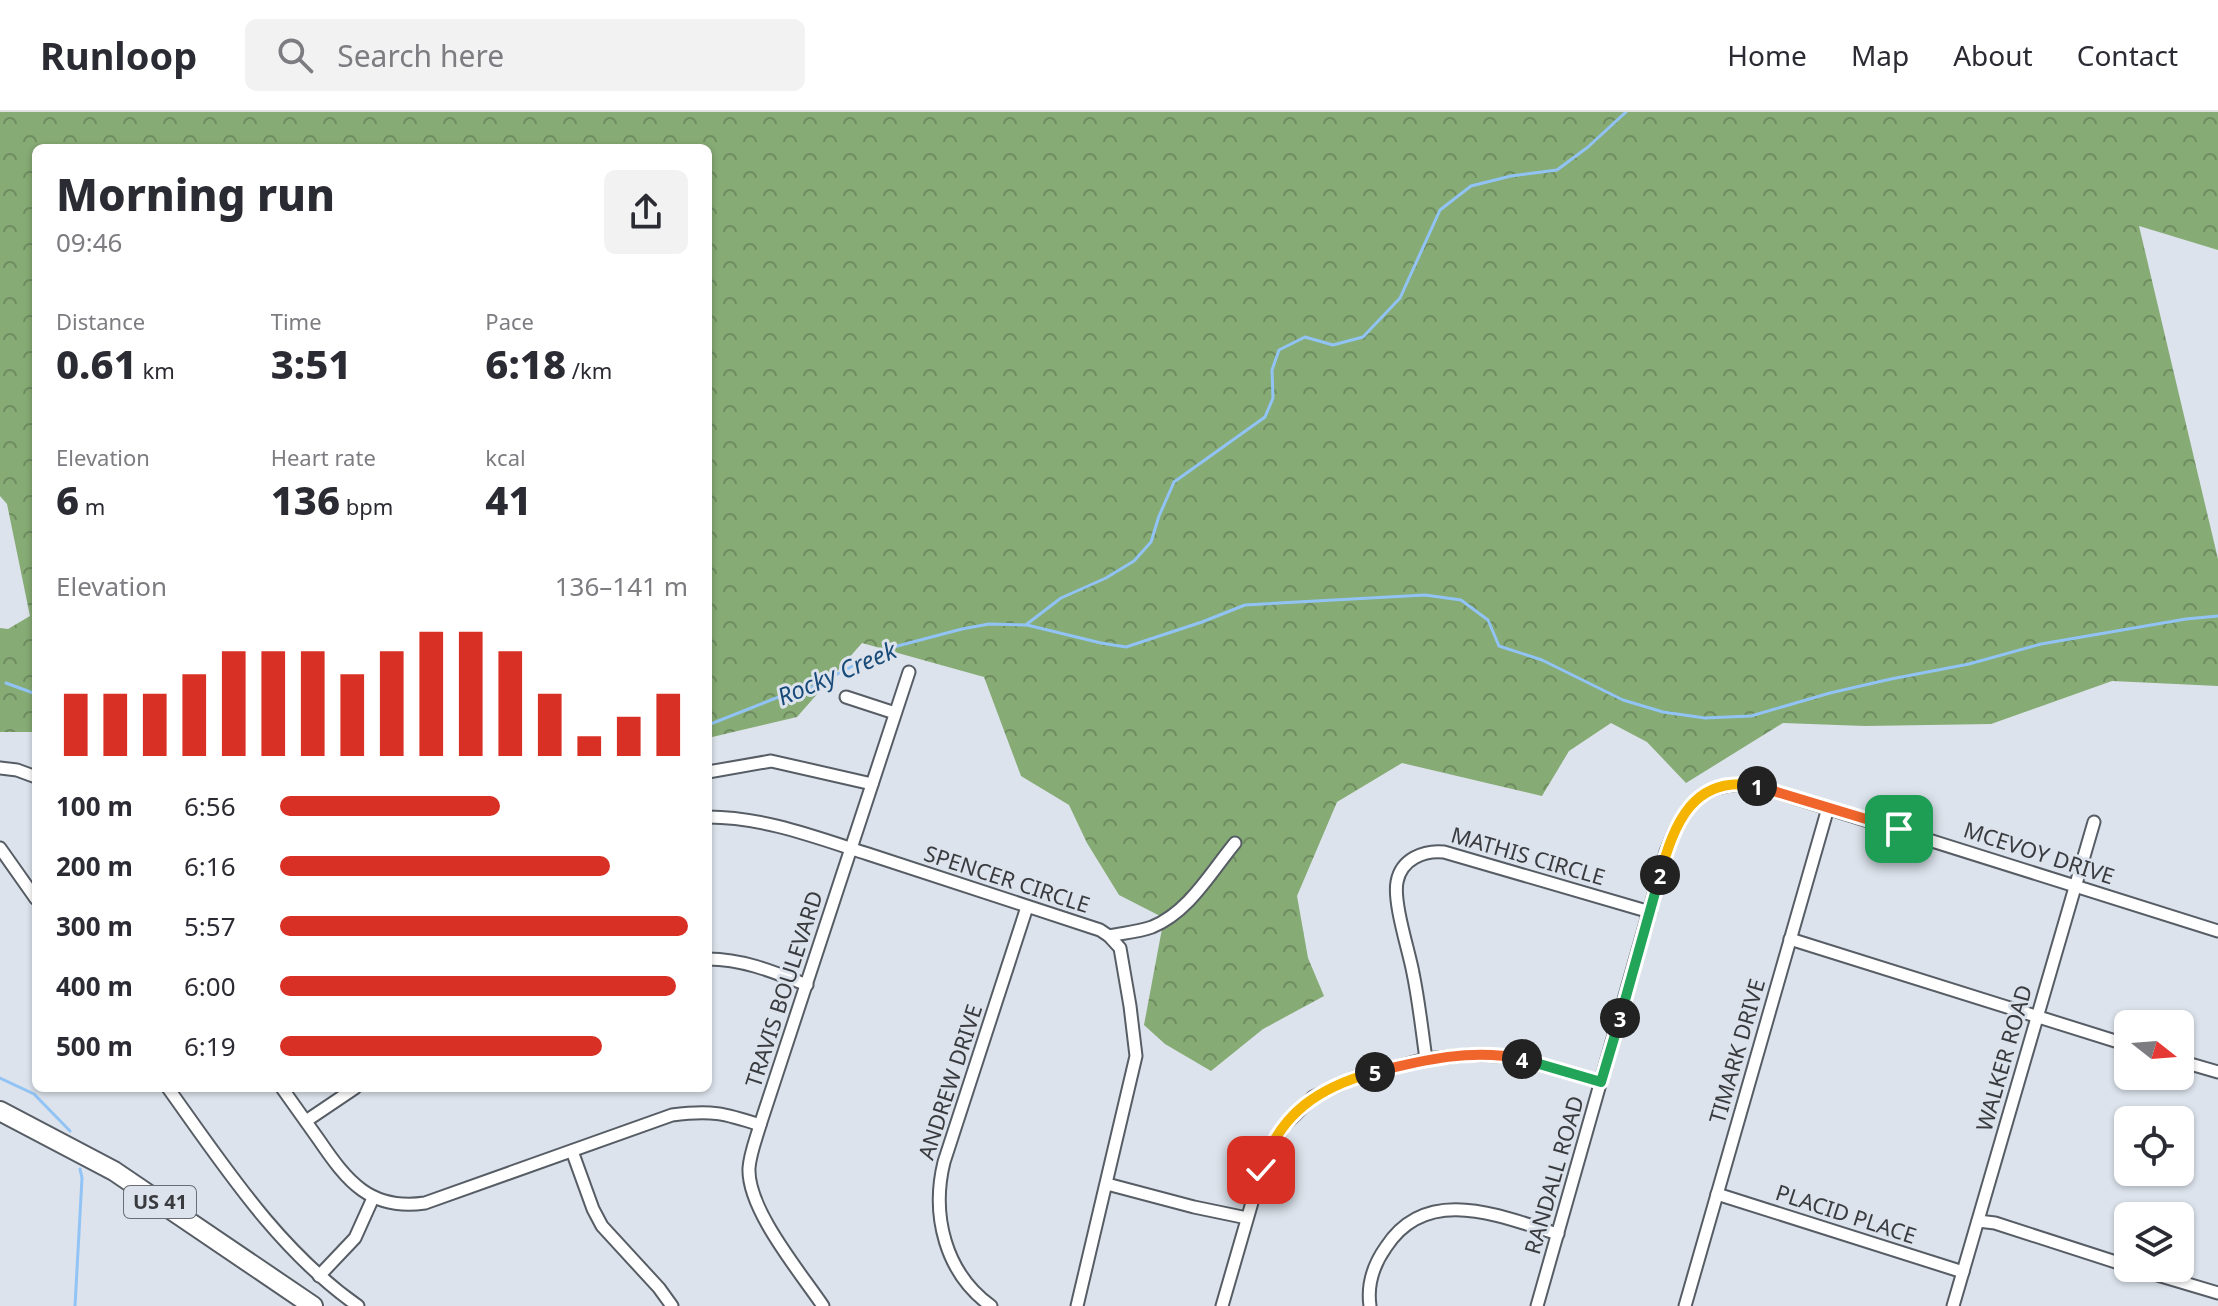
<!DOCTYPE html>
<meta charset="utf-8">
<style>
body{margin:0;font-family:"Noto Sans",sans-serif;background:#f2f2f3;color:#2b2b33;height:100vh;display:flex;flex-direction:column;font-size:30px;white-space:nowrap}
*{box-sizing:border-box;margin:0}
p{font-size:26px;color:#7c7c81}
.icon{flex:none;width:44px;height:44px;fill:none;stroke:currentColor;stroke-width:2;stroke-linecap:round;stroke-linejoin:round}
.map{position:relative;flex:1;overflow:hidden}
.side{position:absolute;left:32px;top:32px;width:680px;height:948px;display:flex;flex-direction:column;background:#fff;border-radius:12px;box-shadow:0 2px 6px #0004}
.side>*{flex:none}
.needle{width:52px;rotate:107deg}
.fabs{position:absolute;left:2114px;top:898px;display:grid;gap:16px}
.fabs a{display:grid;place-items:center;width:80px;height:80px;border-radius:12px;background:#fff;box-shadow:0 2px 6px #0004;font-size:40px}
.pin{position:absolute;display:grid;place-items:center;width:68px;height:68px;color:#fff;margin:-34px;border-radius:16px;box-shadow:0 4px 12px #0006}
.km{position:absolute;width:40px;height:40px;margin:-20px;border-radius:50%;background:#222;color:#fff;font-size:22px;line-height:40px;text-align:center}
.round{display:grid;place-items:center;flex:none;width:84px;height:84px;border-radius:12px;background:#f2f2f3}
.head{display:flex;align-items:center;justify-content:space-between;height:136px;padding:0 24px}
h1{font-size:44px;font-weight:800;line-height:60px}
.metrics{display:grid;grid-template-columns:repeat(3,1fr);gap:12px;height:136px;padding:8px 24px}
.metrics div{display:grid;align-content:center}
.metrics b{font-size:40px;font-weight:800}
.metrics small{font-size:22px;font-weight:400}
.metrics p{font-size:22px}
.chart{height:224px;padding:16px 24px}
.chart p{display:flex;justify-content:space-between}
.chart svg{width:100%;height:144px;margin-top:8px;stroke:#d93025;stroke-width:6}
ul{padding:0 24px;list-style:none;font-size:26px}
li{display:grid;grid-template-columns:128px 96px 1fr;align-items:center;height:60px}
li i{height:20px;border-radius:10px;background:#d93025}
header{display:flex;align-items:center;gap:48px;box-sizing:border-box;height:112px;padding:0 40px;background:#fff;border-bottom:2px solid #e1e1e2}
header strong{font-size:38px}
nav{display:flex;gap:44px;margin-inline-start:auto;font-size:28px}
.search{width:560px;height:72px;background:#f2f2f3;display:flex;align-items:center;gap:20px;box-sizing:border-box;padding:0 28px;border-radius:12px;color:#7c7c81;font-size:30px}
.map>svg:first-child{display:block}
.forest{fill:url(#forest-crowns)}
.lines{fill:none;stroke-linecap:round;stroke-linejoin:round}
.stream{stroke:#92c3f5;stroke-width:3}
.street-casing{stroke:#575d65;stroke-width:15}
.primary-casing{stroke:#575d65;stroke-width:22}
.street{stroke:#fff;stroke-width:11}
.primary{stroke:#fff;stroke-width:18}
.split-1-casing{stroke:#fff;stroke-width:16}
.split-2-casing{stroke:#fff;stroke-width:16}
.split-3-casing{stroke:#fff;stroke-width:16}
.split-4-casing{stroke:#fff;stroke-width:16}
.split-5-casing{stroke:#fff;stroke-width:16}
.split-6-casing{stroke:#fff;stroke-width:16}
.split-1{stroke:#f0652b;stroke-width:10}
.split-2{stroke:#f5b400;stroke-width:10}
.split-3{stroke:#22a559;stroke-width:10}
.split-4{stroke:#22a559;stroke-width:10}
.split-5{stroke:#f0652b;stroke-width:10}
.split-6{stroke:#f5b400;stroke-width:10}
.labels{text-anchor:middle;stroke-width:6;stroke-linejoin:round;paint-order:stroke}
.shield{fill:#dce3ec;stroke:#6a6d73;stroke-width:2}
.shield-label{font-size:20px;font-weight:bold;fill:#393b3f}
.street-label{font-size:22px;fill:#393b3f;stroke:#dce3ec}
.water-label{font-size:24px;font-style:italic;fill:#174a78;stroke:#dce3ec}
</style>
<header>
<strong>Runloop</strong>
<div class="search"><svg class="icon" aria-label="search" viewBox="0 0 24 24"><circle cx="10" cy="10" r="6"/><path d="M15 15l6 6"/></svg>Search here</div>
<nav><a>Home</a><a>Map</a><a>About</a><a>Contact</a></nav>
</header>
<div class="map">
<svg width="2218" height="1194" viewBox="0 0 2218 1194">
<defs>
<pattern id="forest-crowns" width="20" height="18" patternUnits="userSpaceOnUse" patternTransform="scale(2)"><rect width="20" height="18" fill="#86ab74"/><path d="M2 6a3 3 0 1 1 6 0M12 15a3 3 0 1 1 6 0" fill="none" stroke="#6f8c61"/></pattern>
</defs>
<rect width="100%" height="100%" fill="#dce3ec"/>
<!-- forest -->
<path class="forest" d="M0,0H2218V138L2139,114L2218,447V574L2112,569L1991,612L1865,614L1783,611L1686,671L1647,630L1611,611L1569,639L1542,684L1402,651L1337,690L1297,784L1308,846L1324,884L1263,917L1211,959L1165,932L1144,913L1164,806L1119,783L1087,731L1069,693L1021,664L984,565L862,531L797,605L708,626V36H36V620H0V516L8,517L30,504L7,392L0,384Z"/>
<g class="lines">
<!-- stream -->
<g class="stream">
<path d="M1027,512L1061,486L1106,466L1134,449L1151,430L1159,404L1174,370L1265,305L1273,286L1272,258L1279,238L1305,225L1333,233L1363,225L1400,186L1440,98L1471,74L1511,64L1557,58L1588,35L1626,0"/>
<path d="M6,571L36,582"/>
<path d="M708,613L776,586L808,577L886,537L962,517L989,512L1027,513L1101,531L1126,535L1202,510L1245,493L1425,483L1461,488L1488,508L1499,534L1542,548L1623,588L1663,600L1705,606L1751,604L1830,581L1891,567L1969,552L2041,532L2186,507L2218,504"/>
<path d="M0,966L34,982L70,1019"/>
<path d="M75,1194L82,1066L80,1057"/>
</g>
<defs>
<g id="street">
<path d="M846,585L895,601"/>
<path d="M0,656L17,658L36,665"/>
<path d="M708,660L771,649L872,672"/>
<path d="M708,705C763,705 815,725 868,742C945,767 1022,793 1100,818L1109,824L1120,836L1130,894L1136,944L1077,1194"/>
<path d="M0,736L36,787"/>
<path d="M1109,824C1123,821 1138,820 1152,815C1189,800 1211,760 1235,731"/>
<path d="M1790,827L2128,933"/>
<path d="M708,847C743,847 774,860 807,873"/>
<path d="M1426,947C1422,919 1419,890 1413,861C1409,839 1393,791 1397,770C1401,747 1424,738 1444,740L1650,800"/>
<path d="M2180,949L2218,960"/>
<path d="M168,976C224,1054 278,1138 358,1194"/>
<path d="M282,976C294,993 307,1011 319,1028C347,1069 370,1099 425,1091L672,1003C711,998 724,1001 760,1013"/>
<path d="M306,1009L355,976"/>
<path d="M572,1039L593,1097L602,1114L659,1176L672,1194"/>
<path d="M1107,1072L1194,1095L1247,1106"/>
<path d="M1717,1082L1963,1160"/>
<path d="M1978,1109L1995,1111L2128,1154"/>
<path d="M2134,1156L2218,1181"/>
<path d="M319,1164L355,1126L373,1086"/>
<path d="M823,1194C800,1160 747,1097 749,1056C750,1042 756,1027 760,1013L909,560"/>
<path d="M991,1194C945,1161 931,1103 944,1050L1027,795"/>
<path d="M1222,1194L1264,1049L1283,1015L1313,985L1354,966L1426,947L1468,943L1510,944L1601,970"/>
<path d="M1370,1194C1367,1173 1374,1152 1386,1135C1427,1071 1502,1105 1558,1122"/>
<path d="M1537,1194L1666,740C1683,695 1701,668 1754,673L2218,819"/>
<path d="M1685,1194L1828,696"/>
<path d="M1953,1194L2094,710"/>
</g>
<path id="primary" d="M0,999L114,1059L313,1194"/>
</defs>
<!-- street casing -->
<use href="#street" class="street-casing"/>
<!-- primary casing -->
<use href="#primary" class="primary-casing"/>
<!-- street -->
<use href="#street" class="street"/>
<!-- primary -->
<use href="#primary" class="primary"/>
</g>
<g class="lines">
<defs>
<path id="split-1" d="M1757,674L1899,717"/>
<path id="split-2" d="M1660,763C1674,712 1693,662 1757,674"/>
<path id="split-3" d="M1620,906L1660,763"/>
<path id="split-4" d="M1522,947L1601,970L1620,906"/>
<path id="split-5" d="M1375,960C1423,948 1473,936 1522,947"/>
<path id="split-6" d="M1261,1058C1280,1001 1319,975 1375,960"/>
</defs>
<!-- split-1 casing -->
<use href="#split-1" class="split-1-casing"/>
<!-- split-2 casing -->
<use href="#split-2" class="split-2-casing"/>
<!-- split-3 casing -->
<use href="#split-3" class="split-3-casing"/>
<!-- split-4 casing -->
<use href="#split-4" class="split-4-casing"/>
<!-- split-5 casing -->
<use href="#split-5" class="split-5-casing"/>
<!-- split-6 casing -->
<use href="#split-6" class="split-6-casing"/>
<!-- split-1 -->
<use href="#split-1" class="split-1"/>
<!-- split-2 -->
<use href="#split-2" class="split-2"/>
<!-- split-3 -->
<use href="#split-3" class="split-3"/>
<!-- split-4 -->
<use href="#split-4" class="split-4"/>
<!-- split-5 -->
<use href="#split-5" class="split-5"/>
<!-- split-6 -->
<use href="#split-6" class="split-6"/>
</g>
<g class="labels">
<!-- shield labels -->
<rect class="shield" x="124" y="1074" width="72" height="32" rx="6"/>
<g class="shield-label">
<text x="160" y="1097">US 41</text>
</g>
<!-- street labels -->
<g class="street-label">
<text transform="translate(2039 741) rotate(18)" y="8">MCEVOY DRIVE</text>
<text transform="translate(1528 744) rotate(16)" y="8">MATHIS CIRCLE</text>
<text transform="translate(1007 767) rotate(18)" y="8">SPENCER CIRCLE</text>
<text transform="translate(784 877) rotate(-72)" y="8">TRAVIS BOULEVARD</text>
<text transform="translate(1737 939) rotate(-74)" y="8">TIMARK DRIVE</text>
<text transform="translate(2004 946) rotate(-74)" y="8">WALKER ROAD</text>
<text transform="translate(950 970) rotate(-72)" y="8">ANDREW DRIVE</text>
<text transform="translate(1554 1063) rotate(-74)" y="8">RANDALL ROAD</text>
<text transform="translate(1846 1102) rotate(18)" y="8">PLACID PLACE</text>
</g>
<!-- water labels -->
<g class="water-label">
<text transform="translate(837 562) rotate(-23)" y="8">Rocky Creek</text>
</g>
</g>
</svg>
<div class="fabs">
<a><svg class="needle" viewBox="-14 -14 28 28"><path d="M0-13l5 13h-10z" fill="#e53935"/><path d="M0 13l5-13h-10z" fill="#7c7c81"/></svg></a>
<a><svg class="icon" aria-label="locate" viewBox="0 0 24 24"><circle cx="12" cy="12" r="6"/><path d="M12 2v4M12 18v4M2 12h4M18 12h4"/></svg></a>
<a><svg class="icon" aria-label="layers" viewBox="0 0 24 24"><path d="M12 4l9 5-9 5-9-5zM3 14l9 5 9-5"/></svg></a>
</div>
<div class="pin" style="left:1899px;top:717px;background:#1e9e55"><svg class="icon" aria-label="arrive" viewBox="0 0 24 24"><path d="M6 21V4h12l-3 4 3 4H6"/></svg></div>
<div class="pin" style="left:1261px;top:1058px;background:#d93025"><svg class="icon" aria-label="check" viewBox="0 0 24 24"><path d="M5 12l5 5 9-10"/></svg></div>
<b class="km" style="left:1757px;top:674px">1</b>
<b class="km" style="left:1660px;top:763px">2</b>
<b class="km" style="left:1620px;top:906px">3</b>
<b class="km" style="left:1522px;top:947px">4</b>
<b class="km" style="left:1375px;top:960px">5</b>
<section class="side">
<div class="head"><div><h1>Morning run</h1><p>09:46</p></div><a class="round"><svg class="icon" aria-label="share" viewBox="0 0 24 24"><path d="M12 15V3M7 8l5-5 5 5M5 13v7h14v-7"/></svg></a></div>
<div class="metrics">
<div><p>Distance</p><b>0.61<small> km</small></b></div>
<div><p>Time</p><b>3:51</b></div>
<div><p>Pace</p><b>6:18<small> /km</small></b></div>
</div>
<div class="metrics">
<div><p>Elevation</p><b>6<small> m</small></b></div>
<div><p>Heart rate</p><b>136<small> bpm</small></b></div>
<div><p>kcal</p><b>41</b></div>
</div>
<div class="chart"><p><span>Elevation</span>136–141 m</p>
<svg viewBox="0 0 160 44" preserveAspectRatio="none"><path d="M5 44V25M15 44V25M25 44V25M35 44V19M45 44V12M55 44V12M65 44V12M75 44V19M85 44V12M95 44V6M105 44V6M115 44V12M125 44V25M135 44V38M145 44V32M155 44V25"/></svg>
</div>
<ul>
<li><b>100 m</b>6:56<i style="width:54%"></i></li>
<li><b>200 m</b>6:16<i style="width:81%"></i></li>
<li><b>300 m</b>5:57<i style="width:100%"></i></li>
<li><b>400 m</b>6:00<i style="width:97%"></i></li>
<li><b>500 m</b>6:19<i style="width:79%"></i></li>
</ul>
</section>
</div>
